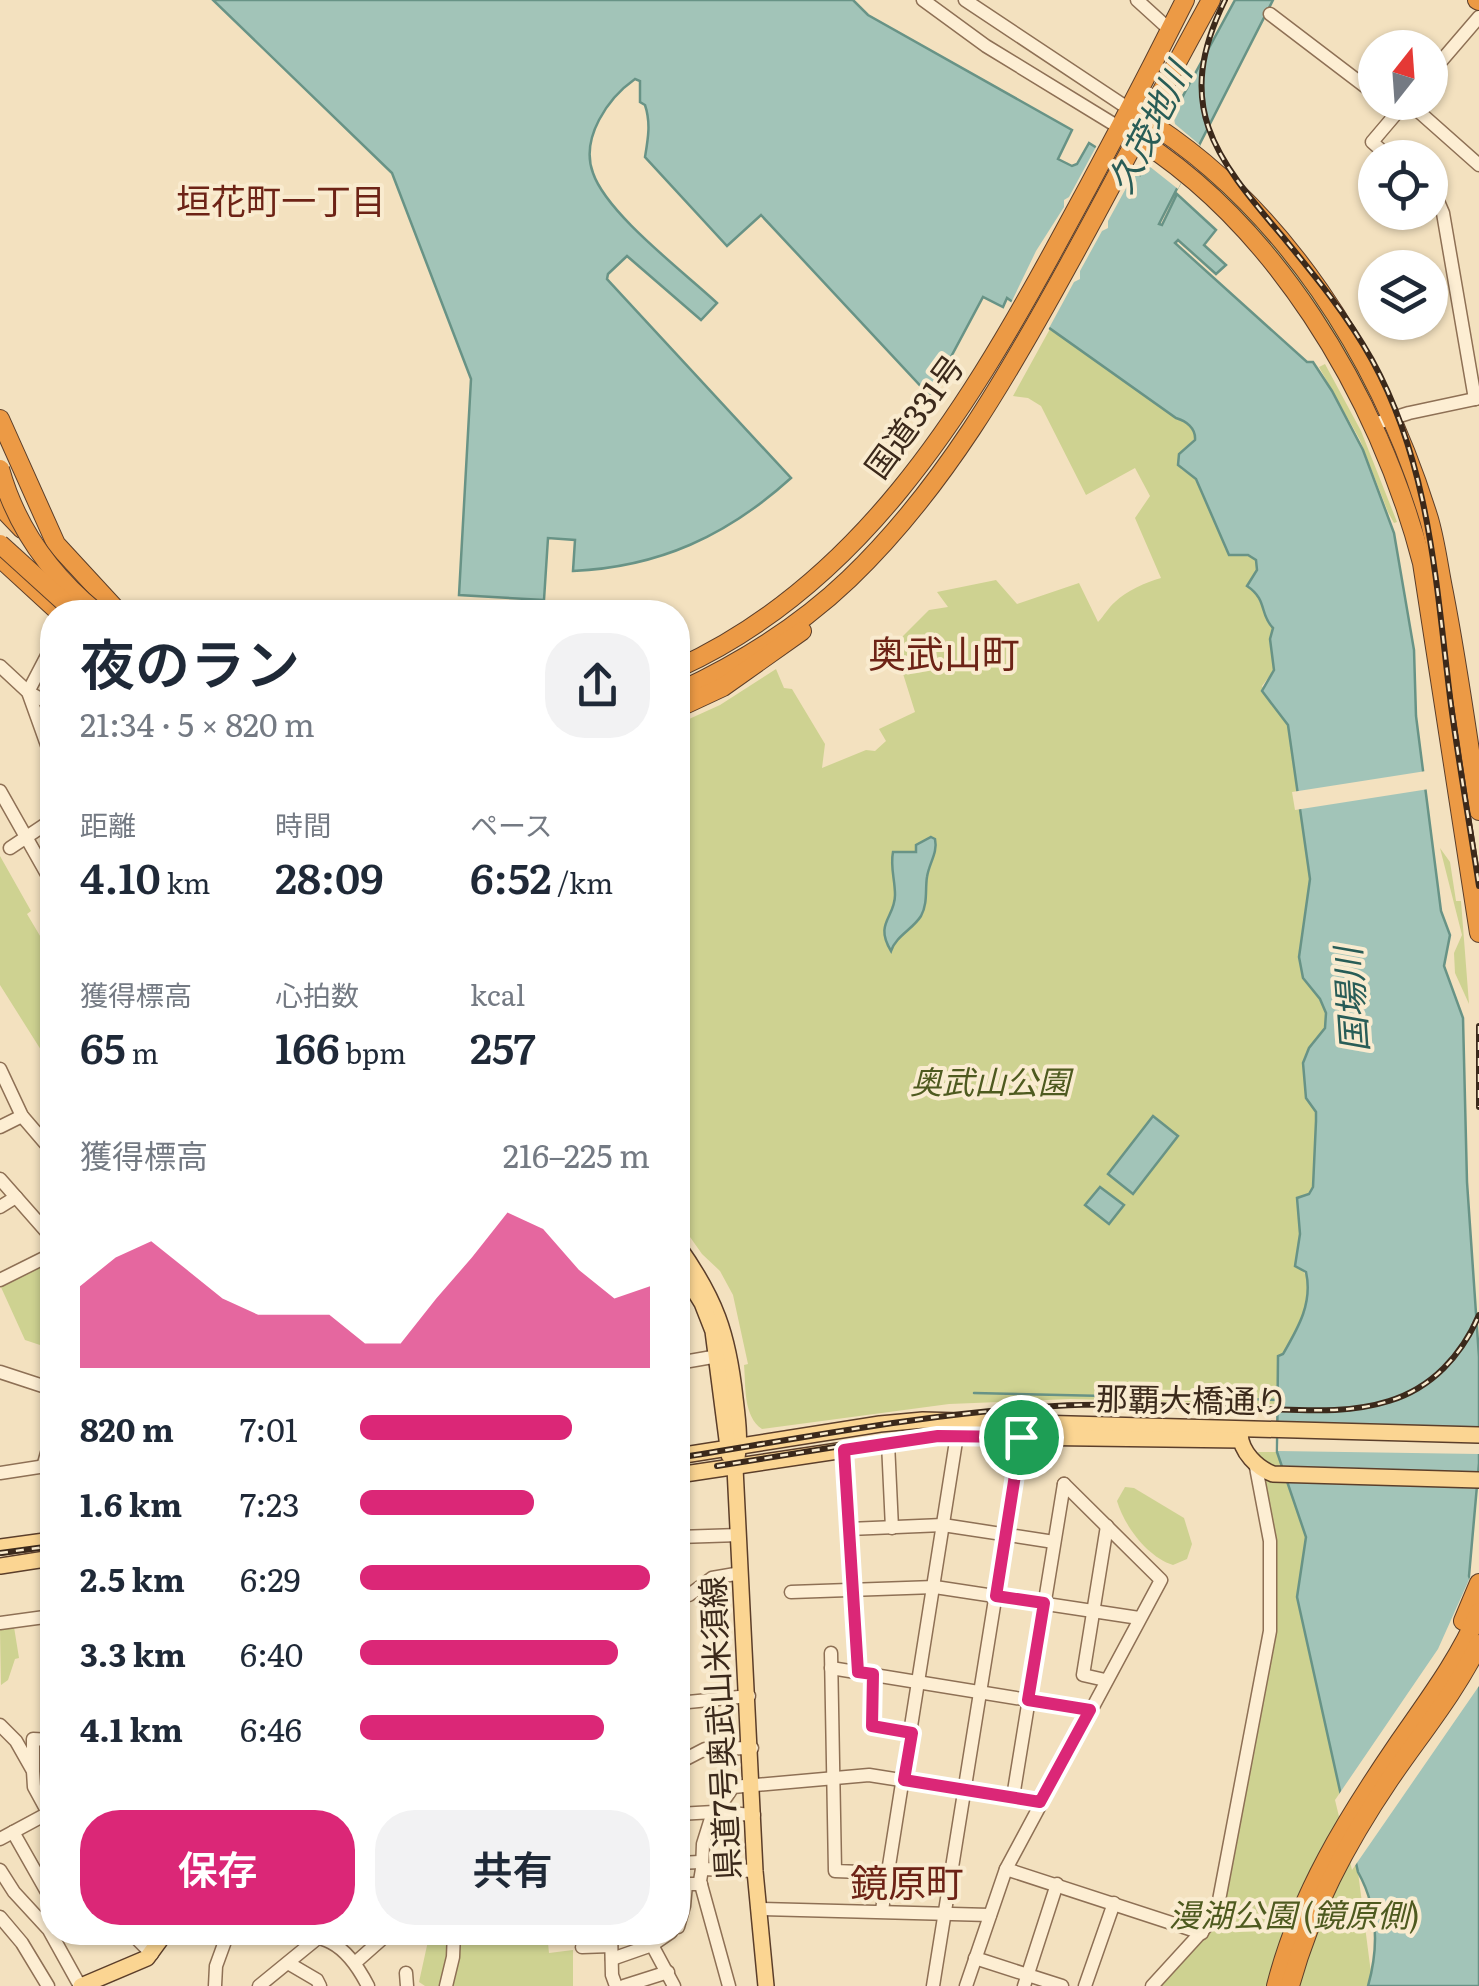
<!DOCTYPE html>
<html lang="ja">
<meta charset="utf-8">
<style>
body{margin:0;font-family:Literata,"Noto Sans JP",serif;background:#f2f2f3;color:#1f2937;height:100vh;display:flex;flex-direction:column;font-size:38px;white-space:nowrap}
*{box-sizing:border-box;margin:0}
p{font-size:32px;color:#747a83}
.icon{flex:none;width:55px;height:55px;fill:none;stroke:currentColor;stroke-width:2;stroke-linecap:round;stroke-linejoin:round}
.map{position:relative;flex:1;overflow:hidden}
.side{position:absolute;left:40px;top:600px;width:650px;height:1345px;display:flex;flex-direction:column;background:#fff;border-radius:40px;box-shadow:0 2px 8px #0004}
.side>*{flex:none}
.needle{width:65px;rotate:17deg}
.tools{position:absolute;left:1358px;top:30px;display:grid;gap:20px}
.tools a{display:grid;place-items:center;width:90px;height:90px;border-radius:50%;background:#fff;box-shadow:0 2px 8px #0004;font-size:50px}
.pin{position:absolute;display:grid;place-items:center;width:85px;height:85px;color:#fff;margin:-42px;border:5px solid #fff;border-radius:50%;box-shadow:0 2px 10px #0007}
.round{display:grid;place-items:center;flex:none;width:105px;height:105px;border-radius:40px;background:#f2f2f3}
.head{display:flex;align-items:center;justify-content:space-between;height:170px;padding:0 40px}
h1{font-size:55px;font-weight:600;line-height:75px}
.figures{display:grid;grid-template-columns:repeat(3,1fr);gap:15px;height:170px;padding:10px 40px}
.figures div{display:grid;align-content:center}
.figures b{font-size:42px;font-weight:600}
.figures small{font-size:28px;font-weight:400}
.figures p{font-size:28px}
.chart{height:280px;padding:20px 40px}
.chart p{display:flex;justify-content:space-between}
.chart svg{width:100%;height:180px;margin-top:10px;fill:#db2777;opacity:.7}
.cta{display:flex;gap:20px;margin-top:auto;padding:20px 40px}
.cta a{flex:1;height:115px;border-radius:40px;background:#db2777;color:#fff;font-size:40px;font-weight:600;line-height:115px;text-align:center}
.cta a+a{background:#f2f2f3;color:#1f2937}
ul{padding:0 40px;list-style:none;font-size:32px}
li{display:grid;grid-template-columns:160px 120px 1fr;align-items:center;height:75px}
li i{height:25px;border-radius:12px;background:#db2777}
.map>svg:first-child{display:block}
.green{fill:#ced291}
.water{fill:#a2c4b8;stroke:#689386;stroke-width:2.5}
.pier{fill:#f3e1bf}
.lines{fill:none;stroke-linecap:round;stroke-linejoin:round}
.stream{stroke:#689386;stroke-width:2.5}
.minor-casing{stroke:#8e7055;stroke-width:15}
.major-casing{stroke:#5b3e2a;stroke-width:18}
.highway-casing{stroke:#5b3e2a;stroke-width:20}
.minor{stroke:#fdeed3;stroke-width:12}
.major{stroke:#fbd592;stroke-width:15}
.highway{stroke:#ec9a45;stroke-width:18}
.rail-casing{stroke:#3b291b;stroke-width:6}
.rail{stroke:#f9ebcf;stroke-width:2.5;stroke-dasharray:8;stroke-linecap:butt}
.highway-bridge-casing{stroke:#5b3e2a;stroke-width:20;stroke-linecap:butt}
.highway-bridge{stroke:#ec9a45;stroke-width:18}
.route-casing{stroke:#fff;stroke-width:20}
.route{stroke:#db2777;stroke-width:12}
.labels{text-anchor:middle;stroke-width:8;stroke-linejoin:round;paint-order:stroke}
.street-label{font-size:32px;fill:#3b291b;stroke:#f9ebcf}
.park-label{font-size:32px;font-style:italic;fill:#4e5a1f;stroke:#f9ebcf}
.water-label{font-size:35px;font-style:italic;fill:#295d57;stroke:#f9ebcf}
.neighbourhood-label{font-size:35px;fill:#6d2316;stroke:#f9ebcf}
.quarter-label{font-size:38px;fill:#6d2316;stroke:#f9ebcf}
</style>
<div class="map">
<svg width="1479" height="1986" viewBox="0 0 1479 1986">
<rect width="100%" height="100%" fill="#f3e1bf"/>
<!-- green -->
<g class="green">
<path d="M1192,164C1269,228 1327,310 1373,397L1368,399L1278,255Z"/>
<path d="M1051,327L1189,425L1196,437L1179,454L1181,469L1196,479L1229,555H1248L1256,560L1258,593L1274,631L1270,639L1274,670L1262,686C1270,703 1282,710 1288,725L1310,879L1303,978C1309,987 1318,994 1323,1003C1337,1030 1303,1046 1304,1076C1304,1094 1316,1104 1316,1121L1313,1187L1309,1194L1297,1199L1300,1234L1295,1265C1327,1281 1294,1333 1283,1354L1278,1356L1276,1404L1070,1399L949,1404L762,1429C743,1416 746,1387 744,1365L748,1364L733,1295L720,1271L702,1254L678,1220V724L720,705L776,669L784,688L792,689L825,744L822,768L866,750L875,751L886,741L879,729L915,712L894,645L929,610L948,607L937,592L996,580L1017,604L1079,583L1098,622C1104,616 1108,608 1115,602C1126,591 1146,582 1161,578L1135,518L1150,496L1135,468L1086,495L1041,406L1028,398L1013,396Z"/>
<path d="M1325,364L1361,431L1397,522L1394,523L1388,512L1360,440L1319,367Z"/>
<path d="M1440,848L1450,862L1456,901H1461L1469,1004L1455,973L1454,953L1462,935Z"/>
<path d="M0,856L31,911L27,914L52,956V1062L41,1050L0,985Z"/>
<path d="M52,1259V1349L25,1340L0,1285Z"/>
<path d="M1258,1452H1277L1304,1525L1306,1537L1297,1597L1358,1872L1371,1973L1368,1986H1159L1220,1923L1274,1638L1275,1538Z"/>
<path d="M1125,1487L1134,1488L1184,1518L1192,1544L1187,1559L1173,1565C1147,1557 1124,1525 1117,1501Z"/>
<path d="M14,1627L19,1658L15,1659L8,1680L1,1685L0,1629Z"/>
<path d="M426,1933H547L549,1953L573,1950V1986H425L419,1982L428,1941Z"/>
</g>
<!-- water -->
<g class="water">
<path d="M213,0H853L868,15L1072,130L1058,159L1072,166L1077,164L1089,143L1140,175L1235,0H1273L1159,224L1162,225L1177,194L1216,230L1204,245L1226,265L1216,274L1178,240L1175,243L1307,362H1313L1332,391L1363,450L1394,533L1414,650L1416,716L1441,911L1450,935L1444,966L1463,1018L1467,1182L1479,1357V1463L1469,1576L1479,1601V1986H1368C1379,1947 1378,1908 1358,1872L1297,1597L1306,1537L1277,1452L1278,1356L1283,1354C1298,1328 1313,1303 1306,1272L1295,1266L1300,1234L1297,1198L1309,1194L1313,1187L1316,1121V1112L1306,1098L1303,1063L1309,1048L1325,1028L1326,1013L1320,999L1303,978L1299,957L1310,879L1288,725L1262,691L1274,670L1270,639L1273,628C1259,614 1268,600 1247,586L1257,570L1256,560L1248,555H1229L1196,479L1178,465L1179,454L1195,440C1196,428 1186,421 1176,418L1007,298L1003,307L983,297L930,396L761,215L727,246L645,157C648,139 651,123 645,105L640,102V81L635,79C608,98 580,138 593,173C607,214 684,272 717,303L701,320L627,256L608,274L607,279L791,478C727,536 659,567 573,571L575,540L548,538L544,600L459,595L471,379L392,173Z"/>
<path d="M931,837L935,839C938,853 929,863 927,877C925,889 928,903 921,916C913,929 896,936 891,951C874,923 895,918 895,895C895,879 890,867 893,852H916V845Z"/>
<path d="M1153,1116L1178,1136L1133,1194L1108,1174Z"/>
<path d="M1100,1187L1124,1205L1109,1224L1085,1205Z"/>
</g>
<!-- pier -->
<g class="pier">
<path d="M1172,108L1175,124L1200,145L1178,189L1149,166L1141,164Z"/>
<path d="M1097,145L1136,170L1108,221V228L1102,231L1080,271V279L1074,282L1048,330L1010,305L1036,251L1064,207V200L1069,197Z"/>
<path d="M1426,771L1429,789L1295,810L1292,792Z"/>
<path d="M1279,1423L1479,1427V1454L1278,1451Z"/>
<path d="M1476,1564L1474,1575L1479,1587V1686L1352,1870L1335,1800L1438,1649Z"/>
</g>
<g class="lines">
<!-- stream -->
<path class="stream" d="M974,1393L1279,1400"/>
<defs>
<g id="minor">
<path d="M923,0L986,46L1120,128"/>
<path d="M965,0L1129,109"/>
<path d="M1137,0L1170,30"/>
<path d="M1270,14L1375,94"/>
<path d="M1430,74L1479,17"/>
<path d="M1408,102L1479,165"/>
<path d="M1390,158L1372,142L1406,102"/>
<path d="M1430,192L1437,199L1443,213L1475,399"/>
<path d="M1374,424L1409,413L1479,398"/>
<path d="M0,666L28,692L52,759"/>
<path d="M28,692L52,646"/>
<path d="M28,692L52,705"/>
<path d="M0,791L52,883"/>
<path d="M10,848L52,820"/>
<path d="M0,1069L22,1116L52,1151"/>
<path d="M0,1127L22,1116"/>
<path d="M0,1179L52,1238"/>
<path d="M0,1207L16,1197"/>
<path d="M0,1280L52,1254"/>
<path d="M678,1363L718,1356"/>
<path d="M0,1372L52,1389"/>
<path d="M888,1443L892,1528"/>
<path d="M844,1450L858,1672"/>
<path d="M43,1467L52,1435"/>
<path d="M0,1473L52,1465"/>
<path d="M849,1529L943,1525L1054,1542"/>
<path d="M678,1537L739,1535"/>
<path d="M791,1592L935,1587L1139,1618"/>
<path d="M689,1595L712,1578L741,1573"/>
<path d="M0,1623L52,1616"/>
<path d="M831,1653L835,1871L889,1873"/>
<path d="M831,1668L1090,1710"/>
<path d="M873,1674L872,1726L912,1733"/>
<path d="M1105,1680L1083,1675L1107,1526"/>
<path d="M678,1703L749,1696"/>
<path d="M0,1725L16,1741L33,1771L34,1787L52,1820"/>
<path d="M678,1763L705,1749L752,1748"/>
<path d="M33,1771V1739L52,1740"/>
<path d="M714,1780L733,1787"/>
<path d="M1013,1797L1064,1484"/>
<path d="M713,1812L703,1844L702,1869L755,1871"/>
<path d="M716,1812L733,1787L869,1775L1040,1802"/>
<path d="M678,1814L714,1812L754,1815"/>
<path d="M13,1832L47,1892L52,1889"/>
<path d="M0,1839L52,1811"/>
<path d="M678,1863L700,1862"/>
<path d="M702,1869L700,1881L729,1986"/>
<path d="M1006,1869L1202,1933"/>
<path d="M0,1870L14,1892L49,1930L80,1986"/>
<path d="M758,1909L990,1915"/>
<path d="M882,1910L957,1435"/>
<path d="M0,1917L22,1943L48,1986"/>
<path d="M678,1927L684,1906L686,1884H701"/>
<path d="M130,1932L152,1954"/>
<path d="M227,1932C242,1939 257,1936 273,1935C324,1932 345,1941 368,1986"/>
<path d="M611,1932L612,1975L616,1986"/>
<path d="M652,1945L671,1932"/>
<path d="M582,1947L611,1946"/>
<path d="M975,1958L1062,1986"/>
<path d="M612,1959L652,1945L674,1986"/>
<path d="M356,1962L382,1939"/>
<path d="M288,1963L317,1980L320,1986"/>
<path d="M406,1973L407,1986"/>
<path d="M215,1986L216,1966L228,1933"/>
<path d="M259,1986L319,1937"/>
<path d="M446,1986L453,1957L454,1932"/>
<path d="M624,1986L668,1972"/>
<path d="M933,1986L1021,1437"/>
<path d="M966,1986L1006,1869L1161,1580L1064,1484"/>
<path d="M1024,1986L1057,1884"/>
<path d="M1085,1986L1114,1903"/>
<path d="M1152,1986L1216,1916L1270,1631V1541L1255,1462"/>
</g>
<g id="major">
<path d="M678,1246C715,1298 728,1333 735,1398C738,1422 741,1444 735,1468L755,1871L766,1986"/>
<path d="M678,1264L702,1303L713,1331L729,1455"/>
<path d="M1240,1434C1241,1452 1257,1468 1273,1474L1479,1480"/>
<path d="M678,1456L880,1424L923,1420L1479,1435"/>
<path d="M678,1475L938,1436L1240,1440"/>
<path d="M0,1547L52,1540"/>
<path d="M0,1566L52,1558"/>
<path d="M81,1986L147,1958L166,1932"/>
</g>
<g id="highway">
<path d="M1477,0L1479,1"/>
<path d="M1138,115C1283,204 1380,359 1429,519C1436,543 1439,569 1444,593C1458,665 1468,738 1479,811"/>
<path d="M1120,128C1272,216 1379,396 1422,563L1479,933"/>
<path d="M0,419L56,544L115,608"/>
<path d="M0,506L22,529"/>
<path d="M0,558L59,612"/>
<path d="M678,668C858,586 964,415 1055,248C1100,166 1143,84 1185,0"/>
<path d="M678,692C738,664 800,626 849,579C943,489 1008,375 1070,262C1118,175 1163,87 1211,0"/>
<path d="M678,708L723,687L802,631"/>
<path d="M1463,1621L1479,1583"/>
<path d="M1276,1986C1299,1895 1347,1818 1399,1742C1428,1700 1459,1659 1479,1612"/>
<path d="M1290,1986C1311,1910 1346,1844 1390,1779C1420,1735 1455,1693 1479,1644"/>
</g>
</defs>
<!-- minor casing -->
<use href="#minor" class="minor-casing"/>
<!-- major casing -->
<use href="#major" class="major-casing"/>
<!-- highway casing -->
<use href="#highway" class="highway-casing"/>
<!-- minor -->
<use href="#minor" class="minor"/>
<!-- major -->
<use href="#major" class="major"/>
<!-- highway -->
<use href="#highway" class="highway"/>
<defs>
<g id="rail">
<path d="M1225,0C1173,106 1214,156 1283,237C1315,276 1347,315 1372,360C1431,467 1436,587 1451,705C1459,765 1470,826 1479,886"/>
<path d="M1479,1026V1107"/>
<path d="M678,1458C802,1438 928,1413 1055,1406C1123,1402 1192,1407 1260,1409C1303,1410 1348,1414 1389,1401C1432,1388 1462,1355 1479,1315"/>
<path d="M717,1466L860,1443"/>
<path d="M0,1553L52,1546"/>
</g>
</defs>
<!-- rail casing -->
<use href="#rail" class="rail-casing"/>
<!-- rail -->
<use href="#rail" class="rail"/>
<defs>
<g id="highway-bridge">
<path d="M0,469C16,527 50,574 96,612"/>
<path d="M0,544L75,612"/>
</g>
</defs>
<!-- highway-bridge casing -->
<use href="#highway-bridge" class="highway-bridge-casing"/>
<!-- highway-bridge -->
<use href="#highway-bridge" class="highway-bridge"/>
</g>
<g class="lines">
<defs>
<path id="route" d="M938,1436L1021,1437L996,1596L1044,1603L1028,1700L1090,1710L1040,1802L904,1780L912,1733L872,1726L873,1674L858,1672L844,1450Z"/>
</defs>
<!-- route casing -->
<use href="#route" class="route-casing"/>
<!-- route -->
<use href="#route" class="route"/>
</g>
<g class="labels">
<!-- street labels -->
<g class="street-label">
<text transform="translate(915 417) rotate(-54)" y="11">国道331号</text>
<text transform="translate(1192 1401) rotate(1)" y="11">那覇大橋通り</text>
<text transform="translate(721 1728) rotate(-93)" y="11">県道7号奥武山米須線</text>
</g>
<!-- park labels -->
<g class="park-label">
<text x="990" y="1094">奥武山公園</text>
<text x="1294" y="1927">漫湖公園 (鏡原側)</text>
</g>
<!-- water labels -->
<g class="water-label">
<text transform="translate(1150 128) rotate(-63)" y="12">久茂地川</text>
<text transform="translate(1352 1000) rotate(-94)" y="12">国場川</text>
</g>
<!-- neighbourhood labels -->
<g class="neighbourhood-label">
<text x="281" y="214">垣花町一丁目</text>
</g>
<!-- quarter labels -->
<g class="quarter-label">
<text x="944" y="668">奥武山町</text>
<text x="907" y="1897">鏡原町</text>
</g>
</g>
</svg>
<div class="tools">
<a><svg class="needle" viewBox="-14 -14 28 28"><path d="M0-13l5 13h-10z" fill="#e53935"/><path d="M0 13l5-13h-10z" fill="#747a83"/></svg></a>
<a><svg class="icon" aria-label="locate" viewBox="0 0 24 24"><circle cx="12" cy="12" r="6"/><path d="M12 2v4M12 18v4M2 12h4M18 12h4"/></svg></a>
<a><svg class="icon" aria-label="layers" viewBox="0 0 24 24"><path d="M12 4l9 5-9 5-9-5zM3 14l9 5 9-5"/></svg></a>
</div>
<div class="pin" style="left:1021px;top:1437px;background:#1e9e55"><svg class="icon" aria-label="arrive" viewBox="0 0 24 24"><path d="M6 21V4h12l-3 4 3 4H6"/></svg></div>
<section class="side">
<div class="head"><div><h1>夜のラン</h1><p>21:34 · 5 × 820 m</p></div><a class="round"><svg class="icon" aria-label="share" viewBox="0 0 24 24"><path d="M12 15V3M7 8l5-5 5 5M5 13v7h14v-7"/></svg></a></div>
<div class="figures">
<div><p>距離</p><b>4.10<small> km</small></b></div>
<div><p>時間</p><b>28:09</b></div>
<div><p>ペース</p><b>6:52<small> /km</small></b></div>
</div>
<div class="figures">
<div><p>獲得標高</p><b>65<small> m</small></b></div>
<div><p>心拍数</p><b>166<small> bpm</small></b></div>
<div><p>kcal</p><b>257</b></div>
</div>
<div class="chart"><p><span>獲得標高</span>216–225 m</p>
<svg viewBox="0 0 160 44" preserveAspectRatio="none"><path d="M0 44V24L10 17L20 13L30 20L40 27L50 31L60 31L70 31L80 38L90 38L100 27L110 17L120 6L130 10L140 20L150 27L160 24V44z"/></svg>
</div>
<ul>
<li><b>820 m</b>7:01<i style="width:73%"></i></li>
<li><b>1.6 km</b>7:23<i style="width:60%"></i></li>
<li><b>2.5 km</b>6:29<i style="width:100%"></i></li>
<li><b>3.3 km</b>6:40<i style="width:89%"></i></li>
<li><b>4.1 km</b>6:46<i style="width:84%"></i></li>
</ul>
<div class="cta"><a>保存</a><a>共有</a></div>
</section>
</div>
